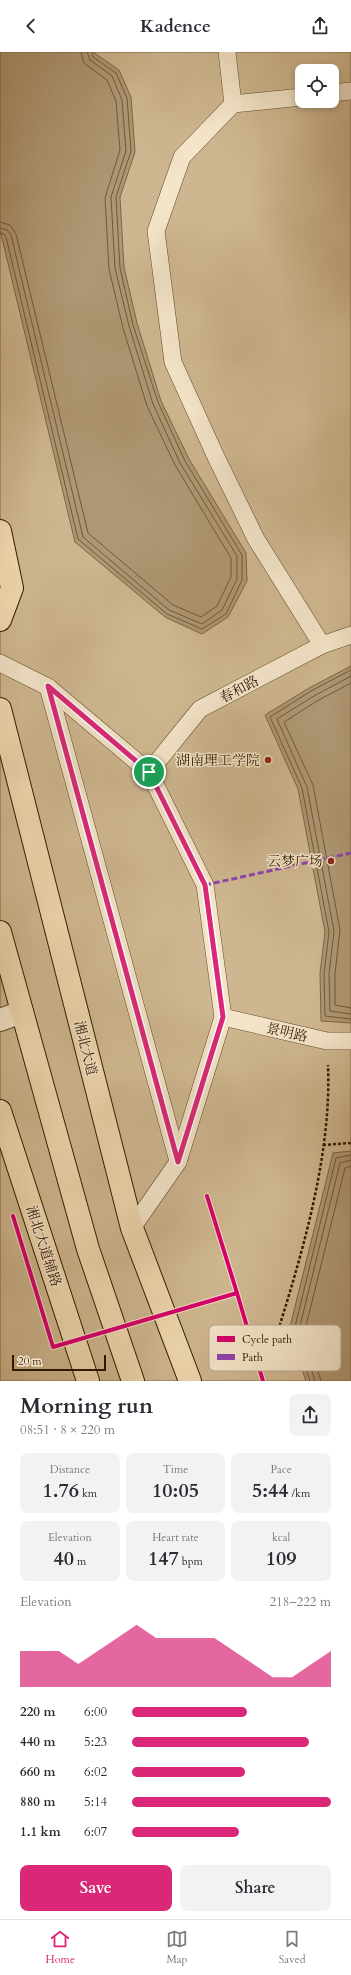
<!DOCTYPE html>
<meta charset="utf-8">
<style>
body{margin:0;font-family:Cardo,"Noto Serif SC",serif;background:#f2f2f3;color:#2b2b33;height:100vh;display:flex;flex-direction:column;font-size:15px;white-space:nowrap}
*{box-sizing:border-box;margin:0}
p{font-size:13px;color:#7c7c81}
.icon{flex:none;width:22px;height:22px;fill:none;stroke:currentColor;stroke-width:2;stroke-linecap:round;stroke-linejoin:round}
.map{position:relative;height:1329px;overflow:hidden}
.panel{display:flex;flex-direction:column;background:#fff;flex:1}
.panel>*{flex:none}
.controls{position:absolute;left:295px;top:12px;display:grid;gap:8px}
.controls a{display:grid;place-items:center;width:44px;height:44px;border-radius:8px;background:#fff;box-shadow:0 2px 6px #0003;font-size:20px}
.scale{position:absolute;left:12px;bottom:10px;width:94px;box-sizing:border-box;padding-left:4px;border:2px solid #311b00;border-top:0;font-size:11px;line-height:14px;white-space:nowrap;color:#311b00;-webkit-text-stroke:3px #f4e5ca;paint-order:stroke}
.pin{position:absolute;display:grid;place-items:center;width:34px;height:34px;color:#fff;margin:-17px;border:2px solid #fff;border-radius:50%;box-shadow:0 1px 4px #0007}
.round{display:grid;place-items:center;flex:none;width:42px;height:42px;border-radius:8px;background:#f2f2f3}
.head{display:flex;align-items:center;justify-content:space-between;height:68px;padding:0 20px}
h1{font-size:22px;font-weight:800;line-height:30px}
.metrics{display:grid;grid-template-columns:repeat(3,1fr);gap:6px;height:68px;padding:4px 20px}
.metrics div{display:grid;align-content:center;border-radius:8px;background:#f2f2f3;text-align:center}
.metrics b{font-size:20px;font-weight:800}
.metrics small{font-size:11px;font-weight:400}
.metrics p{font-size:11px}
.chart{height:112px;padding:8px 20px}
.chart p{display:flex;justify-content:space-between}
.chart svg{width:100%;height:72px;margin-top:4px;fill:#db2777;opacity:.7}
.primary-button{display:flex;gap:8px;margin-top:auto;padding:8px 20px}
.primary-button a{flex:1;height:46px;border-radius:8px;background:#db2777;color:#fff;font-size:16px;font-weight:800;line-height:46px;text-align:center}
.primary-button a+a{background:#f2f2f3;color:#2b2b33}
ul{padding:0 20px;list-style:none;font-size:13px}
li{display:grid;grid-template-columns:64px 48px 1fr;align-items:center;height:30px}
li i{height:10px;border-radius:5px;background:#db2777}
header{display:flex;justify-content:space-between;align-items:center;height:52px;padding:0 20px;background:#fff;font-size:18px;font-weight:800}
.menu{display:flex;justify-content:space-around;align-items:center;height:56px;border-top:1px solid #e1e1e2;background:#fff;font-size:11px;color:#7c7c81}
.menu a{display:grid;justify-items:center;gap:2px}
.menu .selected{color:#db2777}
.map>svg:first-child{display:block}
.green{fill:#ceb790;stroke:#806948;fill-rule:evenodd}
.water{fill:#ae9773;stroke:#7c6545}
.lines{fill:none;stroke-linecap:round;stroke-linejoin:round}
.shore{stroke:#70593a;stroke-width:1}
.lane-casing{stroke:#604a2c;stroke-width:18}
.street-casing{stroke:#604a2c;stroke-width:24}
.primary-casing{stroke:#311b00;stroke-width:24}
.highway-casing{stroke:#311b00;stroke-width:24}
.path{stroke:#311b00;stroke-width:2.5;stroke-dasharray:3 2;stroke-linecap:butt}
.lane{stroke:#f4e5ca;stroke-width:17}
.street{stroke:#f4e5ca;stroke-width:22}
.primary{stroke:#eed7ae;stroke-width:22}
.highway{stroke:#eed7ae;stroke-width:22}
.quiet{stroke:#8e44ad;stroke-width:3;stroke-dasharray:6 3;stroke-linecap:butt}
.cycleway-casing{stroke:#f4e5ca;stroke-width:6}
.cycleway{stroke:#d6006c;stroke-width:4}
.route-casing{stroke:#fff;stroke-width:8}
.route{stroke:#db2777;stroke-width:5}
.poi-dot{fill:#8f2418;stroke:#f4e5ca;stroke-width:1.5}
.labels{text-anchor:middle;stroke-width:3;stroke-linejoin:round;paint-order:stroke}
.street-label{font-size:14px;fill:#311b00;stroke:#f4e5ca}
.poi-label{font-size:14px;fill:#311b00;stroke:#f4e5ca;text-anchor:end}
.key{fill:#f4e5ca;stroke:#baa88d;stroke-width:1}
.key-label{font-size:11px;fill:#311b00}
</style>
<header><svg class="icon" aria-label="back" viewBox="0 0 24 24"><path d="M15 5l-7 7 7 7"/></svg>Kadence<svg class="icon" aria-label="share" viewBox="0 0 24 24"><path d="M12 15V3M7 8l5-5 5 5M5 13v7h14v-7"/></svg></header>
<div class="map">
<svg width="351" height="1329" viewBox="0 0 351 1329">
<rect width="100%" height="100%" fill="#eed7ae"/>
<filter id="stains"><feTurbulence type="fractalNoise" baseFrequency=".005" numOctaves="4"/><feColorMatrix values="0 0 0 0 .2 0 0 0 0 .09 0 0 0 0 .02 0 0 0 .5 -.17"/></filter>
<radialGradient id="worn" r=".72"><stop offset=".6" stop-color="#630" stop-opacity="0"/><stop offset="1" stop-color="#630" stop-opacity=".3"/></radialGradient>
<!-- green -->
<path class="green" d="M0,0H351V1329H0ZM302,19H332V49H302Z"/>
<!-- water -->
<g class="water">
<path d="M0,0H93L119,18L131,45L135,100L120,145L124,215L137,271L161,349L189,407L246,501L247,529L228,565L202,582L165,565L75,490L0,178Z"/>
<path d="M351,614V971L321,969L320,921L325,880L298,737L265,663L309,636Z"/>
<path d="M351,1099V1329H306L289,1279L333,1101Z"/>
</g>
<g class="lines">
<!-- shore -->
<g class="shore">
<path d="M0,170L10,173L16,182L88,481L173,553L201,565L217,554L231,525V506L175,413L147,354L123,276L109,217L105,146L120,98L116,49L107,28L84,11L81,0"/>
<path d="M0,176L7,178L11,183L83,485L169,558L202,572L222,558L237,527V504L180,411L153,352L129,274L115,216L111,145L126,99L122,48L112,24L90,8L87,0"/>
<path d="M0,181L4,182L6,185L78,487L167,562L202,577L226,562L242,528V503L185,409L158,350L133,273L120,216L116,145L131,99L127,46L116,21L93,5L92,0"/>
<path d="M351,618L311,639L270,665L302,736L329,880L324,922L325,964L351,967"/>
<path d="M351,624L314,644L277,667L307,735L334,879L329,922L330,959L351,962"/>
<path d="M351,631L317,649L284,670L313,733L340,878L335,922V953L351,956"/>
<path d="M310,1329L294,1279L336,1106L351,1103"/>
<path d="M315,1329L299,1278L340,1111L351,1108"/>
<path d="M321,1329L305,1278L345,1116L351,1114"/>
</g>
<defs>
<g id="lane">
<path d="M227,0L233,52L182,105L156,179L173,310L216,405L256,487L322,593"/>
<path d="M332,41L351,39"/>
<path d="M233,52L302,45"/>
<path d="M0,611L48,635L149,720L205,833L223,965L178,1110L132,1176"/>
<path d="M48,635L178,1109"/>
<path d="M149,720L200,657L322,593L351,583"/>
<path d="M223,965L327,989H351"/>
</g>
<path id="street" d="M0,968L22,960"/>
<g id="primary">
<path d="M0,479L12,536L0,568"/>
<path d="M0,1059L88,1329"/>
</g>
<g id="highway">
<path d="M0,657L132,1176L190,1329"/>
<path d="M0,880L88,1197L133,1329"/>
</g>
</defs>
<!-- lane casing -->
<use href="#lane" class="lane-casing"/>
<!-- street casing -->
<use href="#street" class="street-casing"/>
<!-- primary casing -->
<use href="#primary" class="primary-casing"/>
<!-- highway casing -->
<use href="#highway" class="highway-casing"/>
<!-- path -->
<g class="path">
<path d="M323,1093L351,1091"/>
<path d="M269,1307C298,1216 332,1109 328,1013"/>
</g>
<!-- lane -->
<use href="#lane" class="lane"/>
<!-- street -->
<use href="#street" class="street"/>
<!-- primary -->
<use href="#primary" class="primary"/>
<!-- highway -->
<use href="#highway" class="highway"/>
<!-- quiet -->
<path class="quiet" d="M205,833L351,801"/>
<defs>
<g id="cycleway">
<path d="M207,1144L237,1241"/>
<path d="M13,1164L53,1295L237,1241L263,1329"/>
</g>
</defs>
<!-- cycleway casing -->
<use href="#cycleway" class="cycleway-casing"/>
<!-- cycleway -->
<use href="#cycleway" class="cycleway"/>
</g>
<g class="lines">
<defs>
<path id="route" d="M48,634L149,720L205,833L223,965L178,1110Z"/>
</defs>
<!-- route casing -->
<use href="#route" class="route-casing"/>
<!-- route -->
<use href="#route" class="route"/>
</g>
<!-- markers -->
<g class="poi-dot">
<circle cx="268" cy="708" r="4"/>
<circle cx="331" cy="809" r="4"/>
</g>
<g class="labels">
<!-- street labels -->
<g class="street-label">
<text transform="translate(239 637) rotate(-28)" y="5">春和路</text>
<text transform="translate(287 980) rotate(13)" y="5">景明路</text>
<text transform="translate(86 996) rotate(76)" y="5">湘北大道</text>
<text transform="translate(44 1194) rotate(72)" y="5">湘北大道辅路</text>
</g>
<!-- poi labels -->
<g class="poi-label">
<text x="260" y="713">湖南理工学院</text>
<text x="323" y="814">云梦广场</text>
</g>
</g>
<!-- legend -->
<rect x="209" y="1273" width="132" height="46" rx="6" class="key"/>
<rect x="217" y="1284" width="18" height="6" fill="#d6006c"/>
<rect x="217" y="1302" width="18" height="6" fill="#8e44ad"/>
<g class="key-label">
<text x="242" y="1291">Cycle path</text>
<text x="242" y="1309">Path</text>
</g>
<rect width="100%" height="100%" filter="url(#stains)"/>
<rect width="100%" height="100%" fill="url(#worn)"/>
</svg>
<div class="controls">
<a><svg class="icon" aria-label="locate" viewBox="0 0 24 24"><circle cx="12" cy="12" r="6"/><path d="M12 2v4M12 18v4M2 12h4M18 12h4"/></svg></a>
</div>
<div class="scale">20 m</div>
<div class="pin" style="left:149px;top:720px;background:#1e9e55"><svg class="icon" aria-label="arrive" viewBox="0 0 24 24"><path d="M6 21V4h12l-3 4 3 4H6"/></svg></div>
</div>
<section class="panel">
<div class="head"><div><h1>Morning run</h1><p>08:51 · 8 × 220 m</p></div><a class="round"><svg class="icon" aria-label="share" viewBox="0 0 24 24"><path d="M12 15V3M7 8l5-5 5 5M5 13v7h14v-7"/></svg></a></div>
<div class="metrics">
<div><p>Distance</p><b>1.76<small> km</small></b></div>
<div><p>Time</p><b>10:05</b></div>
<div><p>Pace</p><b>5:44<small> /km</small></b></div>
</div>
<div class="metrics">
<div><p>Elevation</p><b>40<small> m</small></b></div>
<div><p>Heart rate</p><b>147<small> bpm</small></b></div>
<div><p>kcal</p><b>109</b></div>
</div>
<div class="chart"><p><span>Elevation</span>218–222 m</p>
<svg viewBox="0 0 160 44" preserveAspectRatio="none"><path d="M0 44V22L10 22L20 22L30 30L40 22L50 14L60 6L70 14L80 14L90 14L100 14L110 22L120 30L130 38L140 38L150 30L160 22V44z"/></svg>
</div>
<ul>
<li><b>220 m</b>6:00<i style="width:58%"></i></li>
<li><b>440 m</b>5:23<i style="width:89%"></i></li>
<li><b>660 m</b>6:02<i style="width:57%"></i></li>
<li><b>880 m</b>5:14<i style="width:100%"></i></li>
<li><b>1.1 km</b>6:07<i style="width:54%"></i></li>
</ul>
<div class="primary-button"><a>Save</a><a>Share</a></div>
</section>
<nav class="menu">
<a class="selected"><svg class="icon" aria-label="home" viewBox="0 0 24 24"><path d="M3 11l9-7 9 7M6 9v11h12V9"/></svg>Home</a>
<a><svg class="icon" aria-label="map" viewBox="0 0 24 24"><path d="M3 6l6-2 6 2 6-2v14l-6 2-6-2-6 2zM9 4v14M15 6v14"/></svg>Map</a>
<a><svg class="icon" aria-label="saved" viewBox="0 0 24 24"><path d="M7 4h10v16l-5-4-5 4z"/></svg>Saved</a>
</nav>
